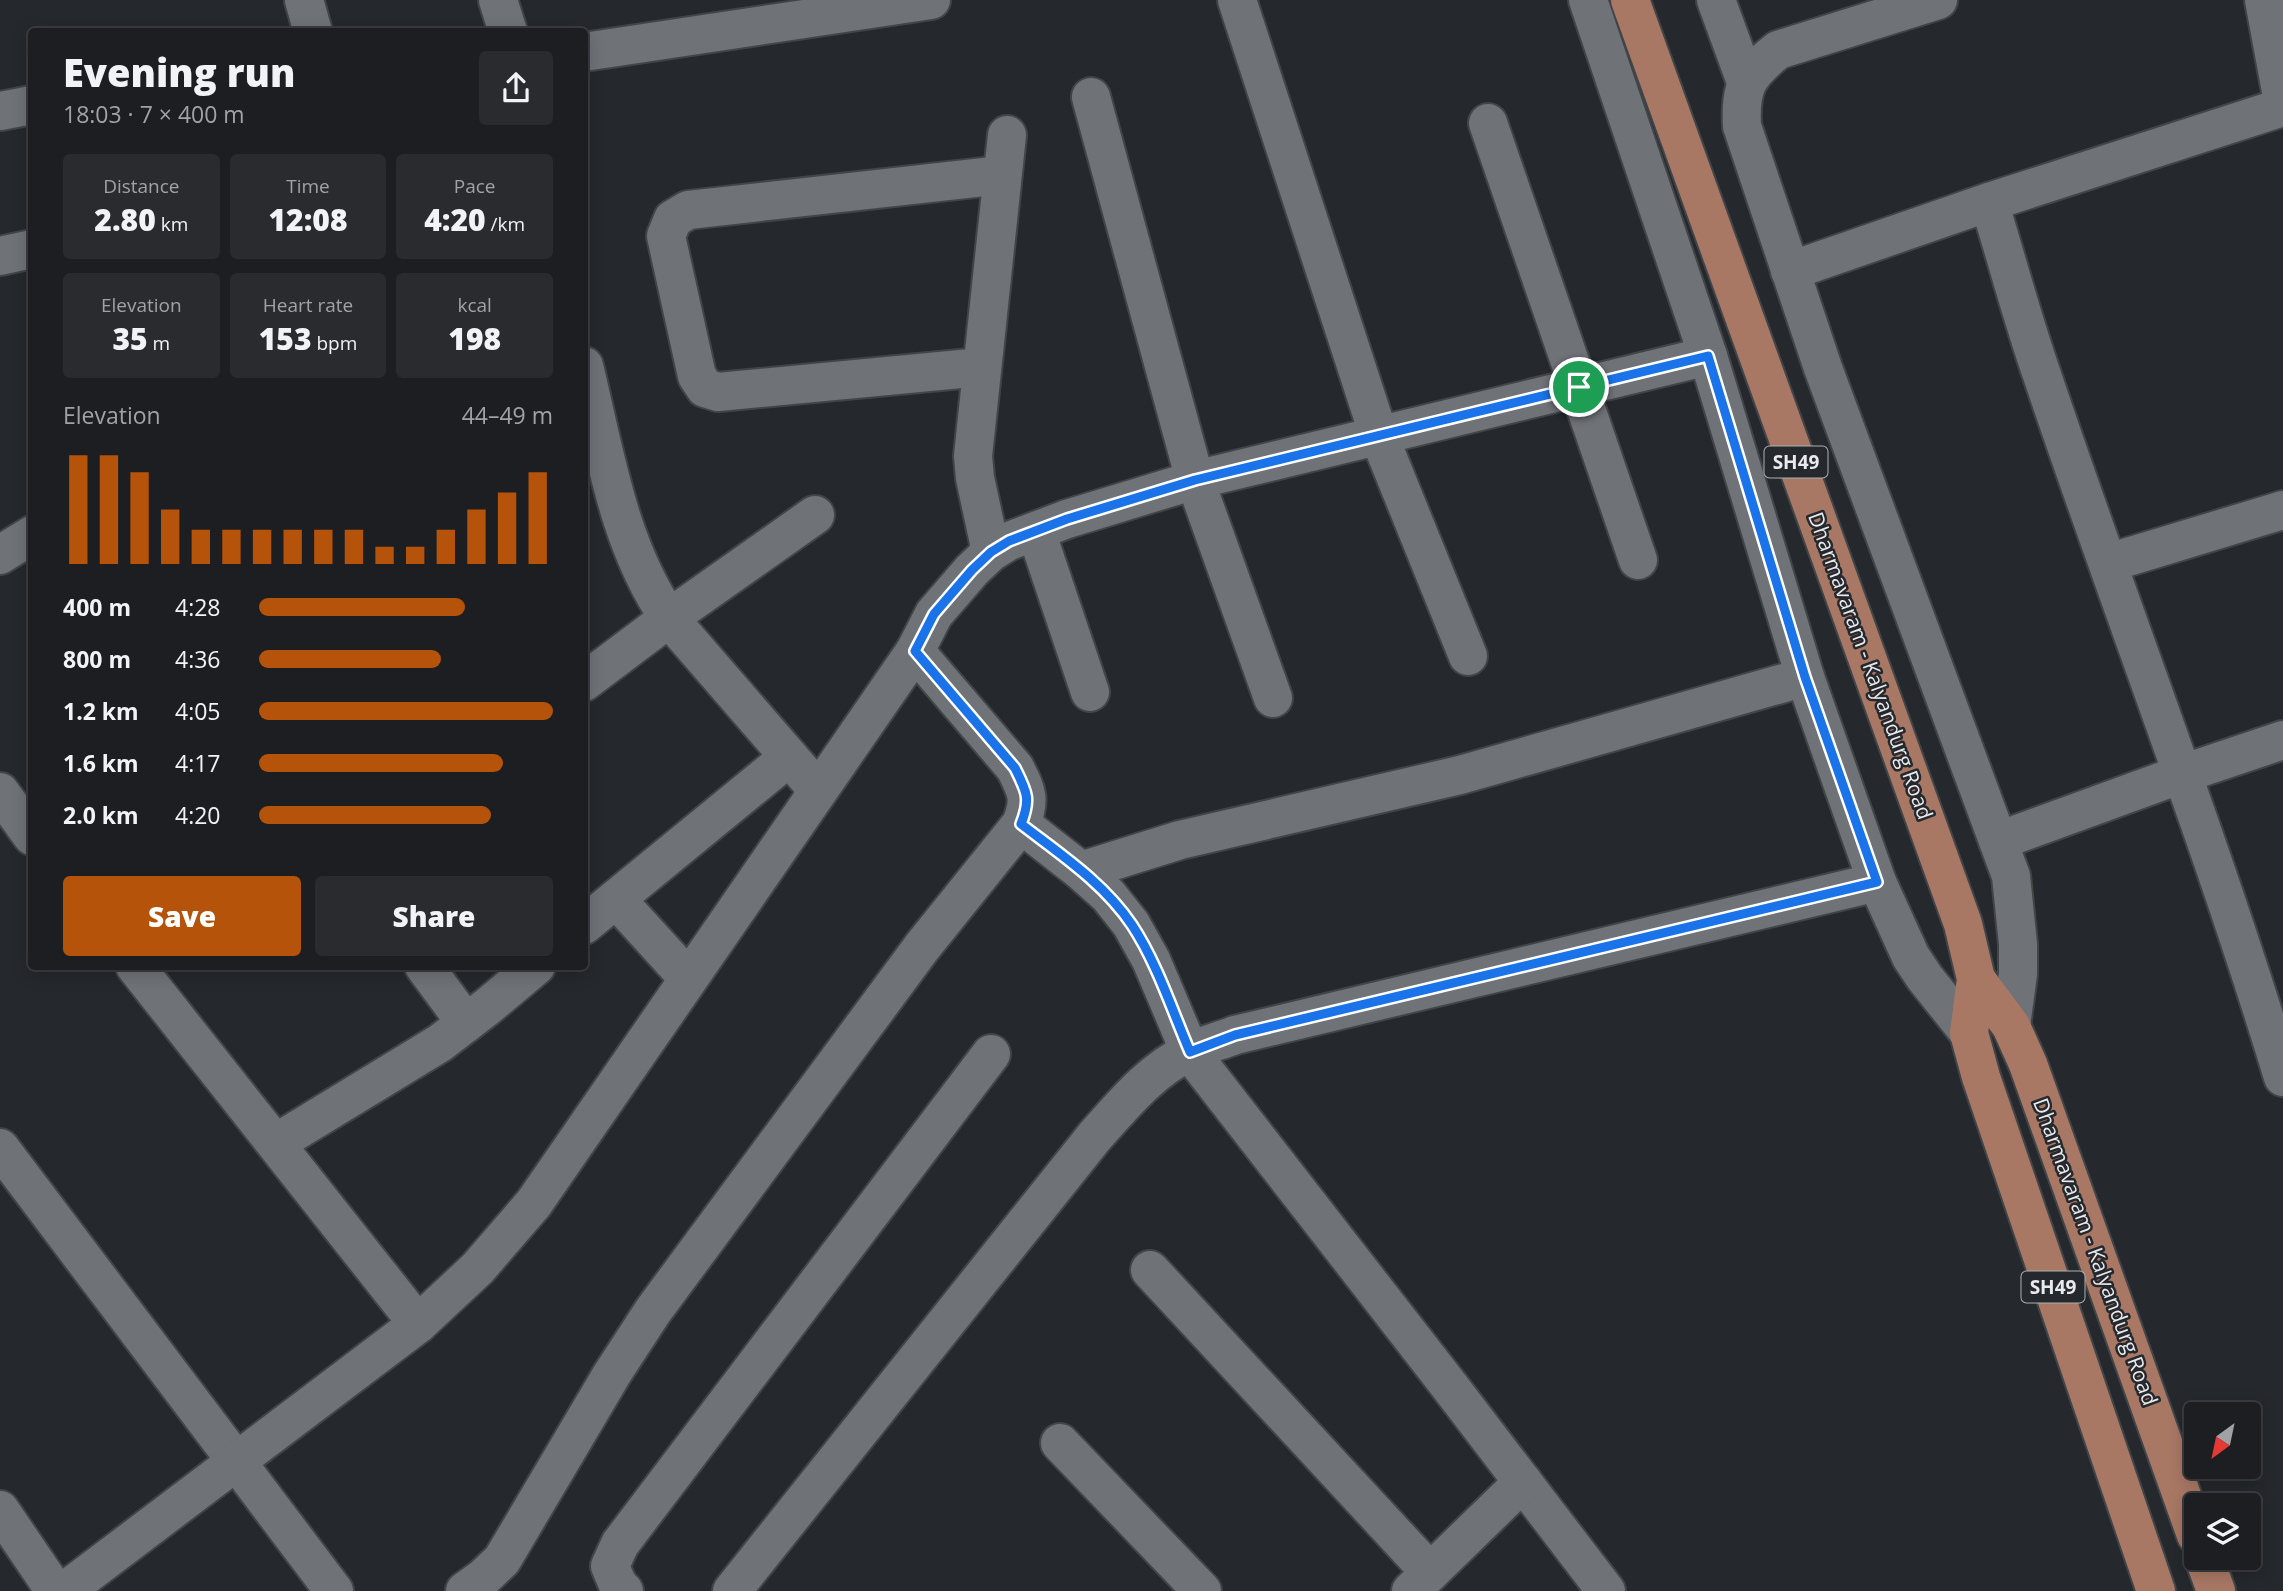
<!DOCTYPE html>
<meta charset="utf-8">
<style>
body{margin:0;font-family:"Open Sans",sans-serif;background:#292b2e;color:#f1f3f6;height:100vh;display:flex;flex-direction:column;font-size:26px;white-space:nowrap}
*{box-sizing:border-box;margin:0}
p{font-size:23px;color:#a0a2a5}
.icon{flex:none;width:38px;height:38px;fill:none;stroke:currentColor;stroke-width:2;stroke-linecap:round;stroke-linejoin:round}
.map{position:relative;flex:1;overflow:hidden}
.details{position:absolute;left:28px;top:28px;width:560px;height:942px;display:flex;flex-direction:column;background:#1c1e21;border-radius:7px;box-shadow:0 4px 18px #0003,0 0 0 2px #3a3c3f}
.details>*{flex:none}
.needle{width:46px;rotate:213deg}
.fabs{position:absolute;left:2184px;top:1402px;display:grid;gap:14px}
.fabs a{display:grid;place-items:center;width:77px;height:77px;border-radius:7px;background:#1c1e21;box-shadow:0 4px 18px #0003,0 0 0 2px #3a3c3f;font-size:35px}
.pin{position:absolute;display:grid;place-items:center;width:60px;height:60px;color:#fff;margin:-30px;border:4px solid #fff;border-radius:50%;box-shadow:0 2px 7px #0007}
.round{display:grid;place-items:center;flex:none;width:74px;height:74px;border-radius:7px;background:#292b2e}
.overview{display:flex;align-items:center;justify-content:space-between;height:119px;padding:0 35px}
h1{font-size:38px;font-weight:800;line-height:52px}
.figures{display:grid;grid-template-columns:repeat(3,1fr);gap:10px;height:119px;padding:7px 35px}
.figures div{display:grid;align-content:center;border-radius:7px;background:#292b2e;text-align:center}
.figures b{font-size:30px;font-weight:800}
.figures small{font-size:19px;font-weight:400}
.figures p{font-size:19px}
.chart{height:196px;padding:14px 35px}
.chart p{display:flex;justify-content:space-between}
.chart svg{width:100%;height:126px;margin-top:7px;stroke:#b45309;stroke-width:6}
.button{display:flex;gap:14px;margin-top:auto;padding:14px 35px}
.button a{flex:1;height:80px;border-radius:7px;background:#b45309;color:#fff;font-size:28px;font-weight:800;line-height:80px;text-align:center}
.button a+a{background:#292b2e;color:#f1f3f6}
ul{padding:0 35px;list-style:none;font-size:23px}
li{display:grid;grid-template-columns:112px 84px 1fr;align-items:center;height:52px}
li i{height:18px;border-radius:9px;background:#b45309}
.map>svg:first-child{display:block}
.lines{fill:none;stroke-linecap:round;stroke-linejoin:round}
.minor-casing{stroke:#424548;stroke-width:42}
.primary-casing{stroke:#424548;stroke-width:42}
.minor{stroke:#6f7277;stroke-width:38}
.primary{stroke:#a97865;stroke-width:38}
.route-casing{stroke:#fff;stroke-width:14}
.route{stroke:#1a73e8;stroke-width:9}
.labels{text-anchor:middle;stroke-width:5;stroke-linejoin:round;paint-order:stroke}
.shield{fill:#25282c;stroke:#aeb0b3;stroke-width:2}
.shield-label{font-size:19px;font-weight:bold;fill:#e8eaed}
.street-label{font-size:21px;fill:#e8eaed;stroke:#25282c}
</style>
<div class="map">
<svg width="2283" height="1591" viewBox="0 0 2283 1591">
<rect width="100%" height="100%" fill="#25282c"/>
<g class="lines">
<defs>
<g id="minor">
<path d="M304,0L313,32"/>
<path d="M498,0L508,32"/>
<path d="M1237,0L1379,436L1468,656"/>
<path d="M1588,0L1708,356L1805,677L1877,882L1911,957L1925,978L1969,1033"/>
<path d="M1716,0L1746,82"/>
<path d="M1938,0L1778,50C1747,75 1740,86 1742,126L1823,368L2011,876L2018,944V974L2011,1026"/>
<path d="M2264,0L2283,102"/>
<path d="M584,52L931,0"/>
<path d="M1091,97L1195,480L1273,698"/>
<path d="M0,111L32,105"/>
<path d="M1488,123L1638,560"/>
<path d="M1989,202C2007,260 2022,318 2042,375C2121,610 2211,840 2283,1077"/>
<path d="M0,256L32,249"/>
<path d="M1790,271L1989,202L2283,107"/>
<path d="M584,366C605,452 618,544 669,618L817,789"/>
<path d="M982,367L718,392L705,388L697,376L666,236L673,219L688,210L1002,175"/>
<path d="M1036,531L1090,692"/>
<path d="M991,552L975,478L973,456L1007,135"/>
<path d="M0,555L32,535"/>
<path d="M2108,563L2283,510"/>
<path d="M584,682L669,618L815,515"/>
<path d="M0,792L32,836"/>
<path d="M1021,824L1081,871L1108,895L1131,924L1151,960L1190,1052L1451,1388L1606,1591"/>
<path d="M1998,841L2182,774L2283,740"/>
<path d="M1081,871L1180,840L1460,775L1805,677"/>
<path d="M616,899L688,978"/>
<path d="M584,925L789,757"/>
<path d="M135,966L418,1324"/>
<path d="M424,966L466,1023"/>
<path d="M276,1143L440,1043L487,1007L536,966"/>
<path d="M0,1148L334,1591"/>
<path d="M1150,1270L1430,1572"/>
<path d="M1060,1443L1202,1591"/>
<path d="M0,1510L55,1591"/>
<path d="M65,1591L418,1324L478,1268L534,1203L915,651L934,614L972,570L991,552L1009,541L1067,519L1195,480L1708,356"/>
<path d="M465,1591L483,1578L502,1560L612,1374L653,1311L922,947L1021,824C1031,799 1027,792 1015,768L915,651"/>
<path d="M624,1591L618,1585L610,1566L620,1544L991,1054"/>
<path d="M732,1591L1095,1136C1123,1105 1150,1071 1189,1052C1203,1045 1220,1041 1235,1035L1877,882"/>
<path d="M1411,1591L1523,1482"/>
</g>
<g id="primary">
<path d="M1630,0L1963,924L1976,979L1969,1033L1981,1077L2156,1591"/>
<path d="M1976,979L2011,1026L2028,1064L2196,1535"/>
<path d="M2204,1558L2216,1591"/>
</g>
</defs>
<!-- minor casing -->
<use href="#minor" class="minor-casing"/>
<!-- primary casing -->
<use href="#primary" class="primary-casing"/>
<!-- minor -->
<use href="#minor" class="minor"/>
<!-- primary -->
<use href="#primary" class="primary"/>
</g>
<g class="lines">
<defs>
<path id="route" d="M1708,356L1805,677L1877,882L1235,1035L1190,1052C1172,1010 1157,963 1132,925C1104,883 1060,854 1021,824C1031,799 1027,792 1015,768L915,651L934,614L972,570L991,552L1009,541L1067,519L1195,480Z"/>
</defs>
<!-- route casing -->
<use href="#route" class="route-casing"/>
<!-- route -->
<use href="#route" class="route"/>
</g>
<g class="labels">
<!-- shield labels -->
<g class="shield">
<rect x="1764.5" y="446.5" width="63" height="31" rx="5"/>
<rect x="2021.5" y="1271.5" width="63" height="31" rx="5"/>
</g>
<g class="shield-label">
<text x="1796" y="469">SH49</text>
<text x="2053" y="1294">SH49</text>
</g>
<!-- street labels -->
<g class="street-label">
<text transform="translate(1870 666) rotate(70)" y="7">Dharmavaram - Kalyandurg Road</text>
<text transform="translate(2095 1252) rotate(70)" y="7">Dharmavaram - Kalyandurg Road</text>
</g>
</g>
</svg>
<div class="fabs">
<a><svg class="needle" viewBox="-14 -14 28 28"><path d="M0-13l5 13h-10z" fill="#e53935"/><path d="M0 13l5-13h-10z" fill="#a0a2a5"/></svg></a>
<a><svg class="icon" aria-label="layers" viewBox="0 0 24 24"><path d="M12 4l9 5-9 5-9-5zM3 14l9 5 9-5"/></svg></a>
</div>
<div class="pin" style="left:1579px;top:387px;background:#1e9e55"><svg class="icon" aria-label="arrive" viewBox="0 0 24 24"><path d="M6 21V4h12l-3 4 3 4H6"/></svg></div>
<section class="details">
<div class="overview"><div><h1>Evening run</h1><p>18:03 · 7 × 400 m</p></div><a class="round"><svg class="icon" aria-label="share" viewBox="0 0 24 24"><path d="M12 15V3M7 8l5-5 5 5M5 13v7h14v-7"/></svg></a></div>
<div class="figures">
<div><p>Distance</p><b>2.80<small> km</small></b></div>
<div><p>Time</p><b>12:08</b></div>
<div><p>Pace</p><b>4:20<small> /km</small></b></div>
</div>
<div class="figures">
<div><p>Elevation</p><b>35<small> m</small></b></div>
<div><p>Heart rate</p><b>153<small> bpm</small></b></div>
<div><p>kcal</p><b>198</b></div>
</div>
<div class="chart"><p><span>Elevation</span>44–49 m</p>
<svg viewBox="0 0 160 44" preserveAspectRatio="none"><path d="M5 44V6M15 44V6M25 44V12M35 44V25M45 44V32M55 44V32M65 44V32M75 44V32M85 44V32M95 44V32M105 44V38M115 44V38M125 44V32M135 44V25M145 44V19M155 44V12"/></svg>
</div>
<ul>
<li><b>400 m</b>4:28<i style="width:70%"></i></li>
<li><b>800 m</b>4:36<i style="width:62%"></i></li>
<li><b>1.2 km</b>4:05<i style="width:100%"></i></li>
<li><b>1.6 km</b>4:17<i style="width:83%"></i></li>
<li><b>2.0 km</b>4:20<i style="width:79%"></i></li>
</ul>
<div class="button"><a>Save</a><a>Share</a></div>
</section>
</div>
